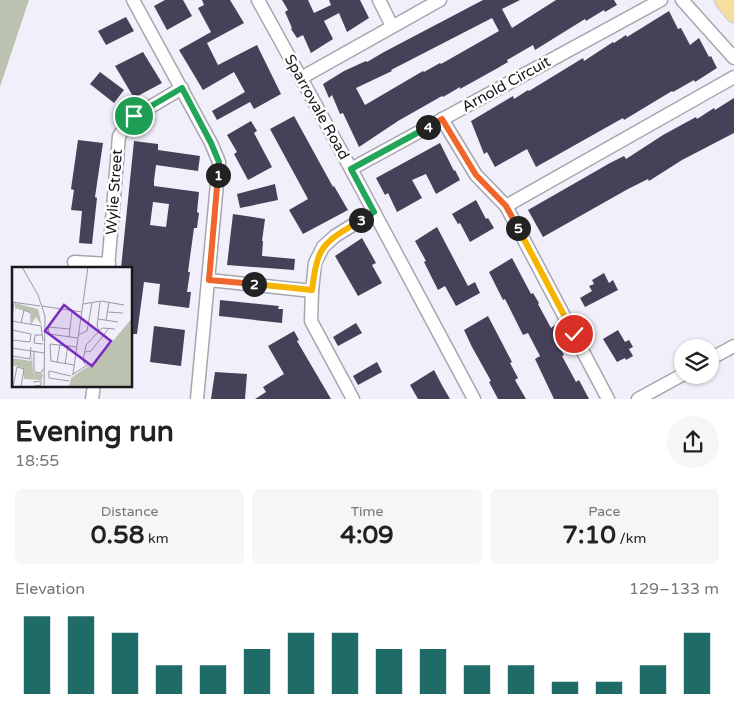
<!DOCTYPE html>
<meta charset="utf-8">
<style>
body{margin:0;font-family:"Varela Round",sans-serif;background:#f6f6f6;color:#222;height:100vh;display:flex;flex-direction:column;font-size:19px;white-space:nowrap}
*{box-sizing:border-box;margin:0}
p{font-size:16px;color:#767676}
.icon{flex:none;width:28px;height:28px;fill:none;stroke:currentColor;stroke-width:2;stroke-linecap:round;stroke-linejoin:round}
.map{position:relative;height:399px;overflow:hidden}
.drawer{display:flex;flex-direction:column;background:#fff;flex:1}
.drawer>*{flex:none}
.controls{position:absolute;left:674px;top:339px;display:grid;gap:10px}
.controls a{display:grid;place-items:center;width:45px;height:45px;border-radius:50%;background:#fff;box-shadow:0 1px 4px #0004;font-size:25px}
.pin{position:absolute;display:grid;place-items:center;width:42px;height:42px;color:#fff;margin:-21px;border:2px solid #fff;border-radius:50%;box-shadow:0 1px 5px #0007}
.km{position:absolute;width:25px;height:25px;margin:-12px;border-radius:50%;background:#222;color:#fff;font-size:14px;line-height:25px;text-align:center}
.round{display:grid;place-items:center;flex:none;width:52px;height:52px;border-radius:26px;background:#f6f6f6}
.head{display:flex;align-items:center;justify-content:space-between;height:85px;padding:0 15px}
h1{font-size:28px;font-weight:700;line-height:38px}
.figures{display:grid;grid-template-columns:repeat(3,1fr);gap:8px;height:85px;padding:5px 15px}
.figures div{display:grid;align-content:center;border-radius:8px;background:#f6f6f6;text-align:center}
.figures b{font-size:25px;font-weight:700}
.figures small{font-size:14px;font-weight:400}
.figures p{font-size:14px}
.chart{height:140px;padding:10px 15px}
.chart p{display:flex;justify-content:space-between}
.chart svg{width:100%;height:90px;margin-top:5px;stroke:#1f6b68;stroke-width:6}
.map>svg:first-child{display:block}
.green{fill:#bbc3b0}
.building{fill:#464159;fill-rule:evenodd}
.lines{fill:none;stroke-linecap:round;stroke-linejoin:round}
.minor-casing{stroke:#a7a5af;stroke-width:15}
.major-casing{stroke:#d1d1d1;stroke-width:19}
.minor{stroke:#fff;stroke-width:12}
.major{stroke:#f6df9e;stroke-width:16}
.split-1-casing{stroke:#fff;stroke-width:10}
.split-2-casing{stroke:#fff;stroke-width:10}
.split-3-casing{stroke:#fff;stroke-width:10}
.split-4-casing{stroke:#fff;stroke-width:10}
.split-5-casing{stroke:#fff;stroke-width:10}
.split-6-casing{stroke:#fff;stroke-width:10}
.split-1{stroke:#22a559;stroke-width:6}
.split-2{stroke:#f0652b;stroke-width:6}
.split-3{stroke:#f5b400;stroke-width:6}
.split-4{stroke:#22a559;stroke-width:6}
.split-5{stroke:#f0652b;stroke-width:6}
.split-6{stroke:#f5b400;stroke-width:6}
.labels{text-anchor:middle;stroke-width:5;stroke-linejoin:round;paint-order:stroke}
.street-label{font-size:15px;fill:#18181b;stroke:#fff}
.inset-road{fill:none;stroke:#9a99a1;stroke-width:1}
.view{fill:#7b2cbf;fill-opacity:0.15;stroke:#7b2cbf;stroke-width:2.5}
.inset-edge{fill:none;stroke:#18181b;stroke-width:2.5}
</style>
<div class="map">
<svg width="734" height="399" viewBox="0 0 734 399">
<rect width="100%" height="100%" fill="#f1effa"/>
<!-- green -->
<path class="green" d="M0,0H29L0,87Z"/>
<!-- building -->
<g class="building">
<path d="M165,0H183L192,16L167,30L154,6Z"/>
<path d="M202,0H230L244,23L207,43L218,65L257,45L281,94L254,109L250,102L217,120L212,111L245,92L234,72L203,90L179,50L211,32L198,8L204,5Z"/>
<path d="M282,0H308L314,13L331,5L329,0H360L369,18L347,32L339,13L324,21L333,39L311,53L303,35L297,38L291,29L292,28L285,12L288,10Z"/>
<path d="M483,0H520L502,9L512,28L556,0H614L617,5L605,12L604,10L586,21L585,19L535,50L533,45L507,60L508,62L496,69L460,89V87L443,97L442,96L398,121L359,147L343,113L340,114L332,95L329,98L323,84L344,71L366,61L367,62L384,52ZM492,18L499,31L441,64L440,63L424,72L423,71L365,105L356,88L392,71L391,70Z"/>
<path d="M669,11L678,29L681,28L690,45L699,38L709,57L711,56L717,68L695,82L694,80L673,92L672,91L624,120L623,118L536,167L527,149L495,167L487,152L484,154L471,121L513,96L514,99L528,90L529,91L583,58L584,61L613,42L614,43L626,35L627,37Z"/>
<path d="M126,17L134,31L106,45L98,31Z"/>
<path d="M143,52L162,83L134,98L115,66Z"/>
<path d="M100,72L124,90L114,103L90,84Z"/>
<path d="M734,98V133L682,160L649,181L648,179L628,189L543,237L528,210L610,163L624,156L626,159L663,135L696,117L697,119L714,108L715,110Z"/>
<path d="M294,116L333,187L334,186L348,210L303,234L289,210L308,199L270,129Z"/>
<path d="M251,121L257,131L254,133L272,167L248,180L234,154L237,152L227,135Z"/>
<path d="M78,140L103,143L95,197L97,198L92,244L79,243L82,211L71,210L74,190L71,189Z"/>
<path d="M134,141L158,144V150L200,156L198,171L156,165L154,181V186L199,192L197,212L199,213L197,228H194L188,272H190L187,292H191L189,308L158,304L160,284L144,282L137,334H131V268H121ZM153,202L169,204L166,227L150,225Z"/>
<path d="M440,143L454,171L455,170L460,180L436,194L426,174L412,180L422,198L397,212L388,193L385,195L376,178Z"/>
<path d="M275,184L278,200L240,208L237,194Z"/>
<path d="M476,200L486,219L488,218L494,228L470,242L460,223L458,224L452,214Z"/>
<path d="M233,214L265,219L262,241H263L262,256L295,259L294,270L227,265Z"/>
<path d="M437,227L468,286L475,282L480,293L456,306L445,286L438,290L424,262L426,261L415,241Z"/>
<path d="M362,238L376,263L372,265L382,283L358,296L335,256Z"/>
<path d="M512,258L531,294L533,293L539,303L538,304L551,328L555,325L561,336L555,339L564,355L562,356L576,382L579,380L589,399H554L535,359L540,356L528,333L523,335L505,299L503,300L489,272Z"/>
<path d="M604,273L609,283L613,280L618,290L585,307L580,298L592,291L589,286L594,284L592,280Z"/>
<path d="M220,300L279,306L278,309H283L282,323L219,316Z"/>
<path d="M488,316L512,362L510,363L518,378L515,380L526,399H498L489,382L491,381L472,347L464,330Z"/>
<path d="M356,323L362,333L338,346L333,337Z"/>
<path d="M154,326L185,330L181,366L150,362Z"/>
<path d="M618,330L625,342L629,340L633,347L629,349L633,356L626,360L625,358L617,362L603,339Z"/>
<path d="M294,331L299,340L297,341L331,399H255L266,392L263,387L284,374L268,346Z"/>
<path d="M377,362L382,372L358,385L353,376Z"/>
<path d="M434,370L443,387L450,399H418L410,385Z"/>
<path d="M215,372L247,374L245,399H211Z"/>
</g>
<g class="lines">
<defs>
<g id="minor">
<path d="M133,0L211,143L219,162L197,399"/>
<path d="M258,0L351,169L474,399"/>
<path d="M379,0L392,26"/>
<path d="M682,0L734,58"/>
<path d="M301,78L440,0"/>
<path d="M442,119L476,175L506,206L608,399"/>
<path d="M351,169L661,0"/>
<path d="M506,206L734,77"/>
<path d="M74,262L109,264"/>
<path d="M108,268L119,136L130,119L182,88"/>
<path d="M209,280L312,291"/>
<path d="M710,359L734,346"/>
<path d="M92,399L94,385"/>
<path d="M353,399L311,321L312,291L315,263L323,247L335,236L374,212"/>
<path d="M638,399L682,375"/>
</g>
<path id="major" d="M723,0L734,14"/>
</defs>
<!-- minor casing -->
<use href="#minor" class="minor-casing"/>
<!-- major casing -->
<use href="#major" class="major-casing"/>
<!-- minor -->
<use href="#minor" class="minor"/>
<!-- major -->
<use href="#major" class="major"/>
</g>
<g class="lines">
<defs>
<path id="split-1" d="M134,116L182,88L211,143L219,162L218,175"/>
<path id="split-2" d="M218,175L209,280L254,284"/>
<path id="split-3" d="M254,284L312,290C318,244 322,244 361,220"/>
<path id="split-4" d="M361,220L374,212L351,169L428,127"/>
<path id="split-5" d="M428,127L442,119L476,175L506,206L518,228"/>
<path id="split-6" d="M518,228L574,334"/>
</defs>
<!-- split-1 casing -->
<use href="#split-1" class="split-1-casing"/>
<!-- split-2 casing -->
<use href="#split-2" class="split-2-casing"/>
<!-- split-3 casing -->
<use href="#split-3" class="split-3-casing"/>
<!-- split-4 casing -->
<use href="#split-4" class="split-4-casing"/>
<!-- split-5 casing -->
<use href="#split-5" class="split-5-casing"/>
<!-- split-6 casing -->
<use href="#split-6" class="split-6-casing"/>
<!-- split-1 -->
<use href="#split-1" class="split-1"/>
<!-- split-2 -->
<use href="#split-2" class="split-2"/>
<!-- split-3 -->
<use href="#split-3" class="split-3"/>
<!-- split-4 -->
<use href="#split-4" class="split-4"/>
<!-- split-5 -->
<use href="#split-5" class="split-5"/>
<!-- split-6 -->
<use href="#split-6" class="split-6"/>
</g>
<g class="labels">
<!-- street labels -->
<g class="street-label">
<text transform="translate(506 84) rotate(-29)" y="5">Arnold Circuit</text>
<text transform="translate(317 107) rotate(61)" y="5">Sparrovale Road</text>
<text transform="translate(114 192) rotate(-86)" y="5">Wylie Street</text>
</g>
</g>
<!-- overview -->
<g transform="translate(12 267)">
<rect width="120" height="120" fill="#f1effa"/>
<path d="M3,36L26,42L30,59L24,50L20,56V46L3,41ZM120,51V120H57L59,111L85,93ZM20,85L21,106L31,107L30,113L12,112L11,101L0,98V91L19,94Z" fill="#bbc3b0"/>
<path class="inset-road" d="M10,0L26,28L33,49L32,120M0,35L28,39M71,37L89,34L112,38M30,39L70,45M95,45L111,46M0,50L2,35M86,52L106,55M94,53L97,35M0,54L29,59L31,74M9,56L12,43L19,46V57M58,62L36,60L37,67L66,71M0,63L19,67L18,75L0,73M87,63L85,59L88,35M30,68H23L22,76L31,77M66,68L75,64L80,36M57,70L60,44M0,81L32,86M22,85V105L29,106L31,102M73,85L79,84L97,61M0,89L18,92L19,80M45,96L48,77M53,97L56,78M62,98L39,94L38,77L64,80M74,98L71,94L74,78L90,61L103,62M61,107L76,0M60,108L77,97M57,114L37,111V104L59,109M21,115L29,114V118L22,119M1,120L5,100L12,102L9,120"/>
<path class="view" d="M52,38L99,74L80,99L33,64Z"/>
<rect width="120" height="120" class="inset-edge"/>
</g>
</svg>
<div class="controls">
<a><svg class="icon" aria-label="layers" viewBox="0 0 24 24"><path d="M12 4l9 5-9 5-9-5zM3 14l9 5 9-5"/></svg></a>
</div>
<div class="pin" style="left:134px;top:116px;background:#1e9e55"><svg class="icon" aria-label="arrive" viewBox="0 0 24 24"><path d="M6 21V4h12l-3 4 3 4H6"/></svg></div>
<div class="pin" style="left:574px;top:334px;background:#d93025"><svg class="icon" aria-label="check" viewBox="0 0 24 24"><path d="M5 12l5 5 9-10"/></svg></div>
<b class="km" style="left:218px;top:175px">1</b>
<b class="km" style="left:254px;top:284px">2</b>
<b class="km" style="left:361px;top:220px">3</b>
<b class="km" style="left:428px;top:127px">4</b>
<b class="km" style="left:518px;top:228px">5</b>
</div>
<section class="drawer">
<div class="head"><div><h1>Evening run</h1><p>18:55</p></div><a class="round"><svg class="icon" aria-label="share" viewBox="0 0 24 24"><path d="M12 15V3M7 8l5-5 5 5M5 13v7h14v-7"/></svg></a></div>
<div class="figures">
<div><p>Distance</p><b>0.58<small> km</small></b></div>
<div><p>Time</p><b>4:09</b></div>
<div><p>Pace</p><b>7:10<small> /km</small></b></div>
</div>
<div class="chart"><p><span>Elevation</span>129–133 m</p>
<svg viewBox="0 0 160 44" preserveAspectRatio="none"><path d="M5 44V6M15 44V6M25 44V14M35 44V30M45 44V30M55 44V22M65 44V14M75 44V14M85 44V22M95 44V22M105 44V30M115 44V30M125 44V38M135 44V38M145 44V30M155 44V14"/></svg>
</div>
</section>
